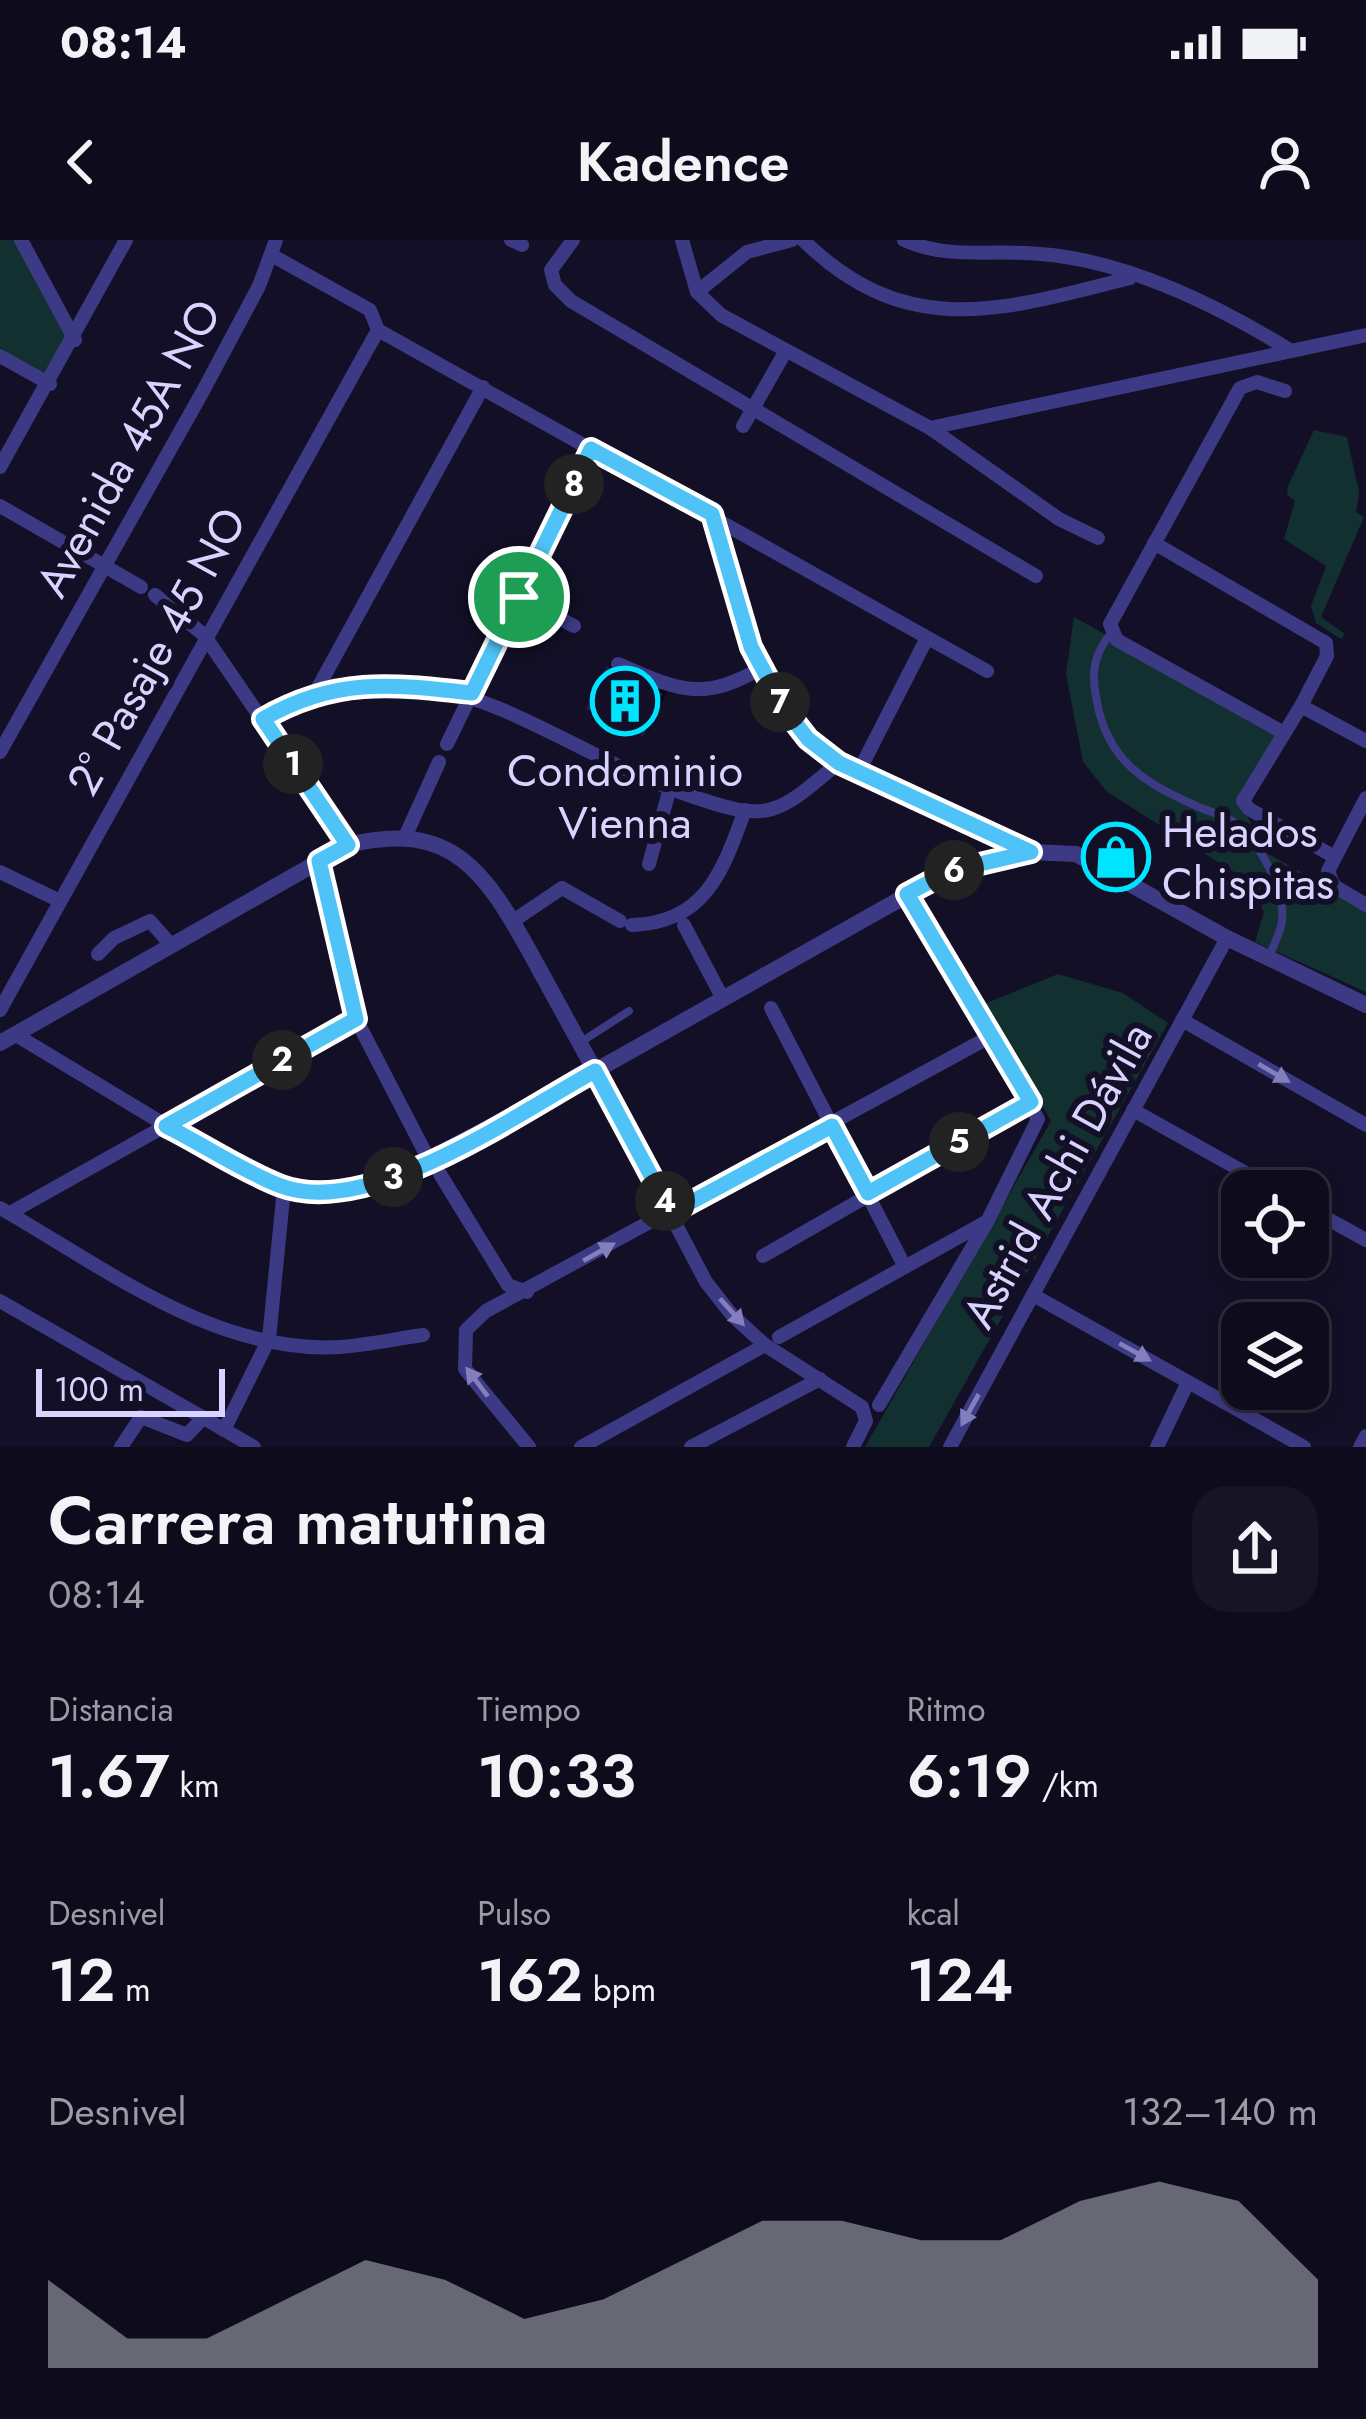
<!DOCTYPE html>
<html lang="es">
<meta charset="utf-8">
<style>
body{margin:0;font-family:Jost,sans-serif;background:#171425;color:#f1f3f6;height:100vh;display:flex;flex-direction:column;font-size:45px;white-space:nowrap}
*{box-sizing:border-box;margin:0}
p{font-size:39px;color:#9b9ba3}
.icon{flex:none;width:66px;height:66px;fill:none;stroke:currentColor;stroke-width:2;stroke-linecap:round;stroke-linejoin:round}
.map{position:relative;height:1207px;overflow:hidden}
.drawer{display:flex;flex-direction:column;background:#0e0b1c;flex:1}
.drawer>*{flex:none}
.fabs{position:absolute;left:1221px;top:930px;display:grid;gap:24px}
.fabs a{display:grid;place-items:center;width:108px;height:108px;border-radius:24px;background:#0e0b1c;box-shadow:0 6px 18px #0003,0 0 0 3px #2e2b3b;font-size:60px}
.scale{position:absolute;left:36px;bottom:30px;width:189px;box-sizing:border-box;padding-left:12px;border:6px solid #d9d4ff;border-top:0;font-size:33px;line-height:42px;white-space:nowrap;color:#d9d4ff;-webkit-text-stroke:9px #130f26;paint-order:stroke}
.pin{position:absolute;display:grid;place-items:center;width:102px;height:102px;color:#fff;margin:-51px;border:6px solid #fff;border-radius:50%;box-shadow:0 3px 12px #0007}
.km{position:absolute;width:60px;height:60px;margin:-30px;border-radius:50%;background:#222;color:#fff;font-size:33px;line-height:60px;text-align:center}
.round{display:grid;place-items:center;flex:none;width:126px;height:126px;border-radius:36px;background:#171425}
.head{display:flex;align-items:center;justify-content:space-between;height:204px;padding:0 48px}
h1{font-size:66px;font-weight:600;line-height:90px}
.figures{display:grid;grid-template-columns:repeat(3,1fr);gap:18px;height:204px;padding:12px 48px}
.figures div{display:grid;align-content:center}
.figures b{font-size:60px;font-weight:600}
.figures small{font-size:33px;font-weight:400}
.figures p{font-size:33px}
.chart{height:336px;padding:24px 48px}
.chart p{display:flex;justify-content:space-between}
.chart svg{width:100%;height:216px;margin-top:12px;fill:#8c9099;opacity:.7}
.status{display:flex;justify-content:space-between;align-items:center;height:84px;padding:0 60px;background:#0e0b1c;direction:ltr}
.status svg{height:33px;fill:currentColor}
header{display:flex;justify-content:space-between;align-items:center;height:156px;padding:0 48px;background:#0e0b1c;font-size:54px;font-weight:600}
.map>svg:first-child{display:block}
.green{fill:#12302f}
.building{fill:#241b47;filter:url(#shadow)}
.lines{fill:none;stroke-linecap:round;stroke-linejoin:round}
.service{stroke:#3d3a85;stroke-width:8}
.minor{stroke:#3d3a85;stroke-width:14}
.tertiary{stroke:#3d3a85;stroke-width:16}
.oneway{fill:#837fbc}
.route-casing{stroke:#fff;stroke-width:24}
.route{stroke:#4fc3f7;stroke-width:15}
.labels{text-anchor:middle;stroke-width:12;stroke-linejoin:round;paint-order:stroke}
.street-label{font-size:45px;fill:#d9d4ff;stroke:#130f26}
.poi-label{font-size:45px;fill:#d9d4ff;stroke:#130f26}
</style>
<div class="status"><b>08:14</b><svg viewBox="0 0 49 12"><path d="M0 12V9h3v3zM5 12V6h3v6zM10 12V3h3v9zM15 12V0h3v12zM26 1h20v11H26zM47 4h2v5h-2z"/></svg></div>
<header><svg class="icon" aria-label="back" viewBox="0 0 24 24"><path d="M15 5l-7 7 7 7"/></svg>Kadence<svg class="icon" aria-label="person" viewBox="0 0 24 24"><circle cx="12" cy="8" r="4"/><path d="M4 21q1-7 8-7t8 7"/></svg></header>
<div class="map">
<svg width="1366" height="1207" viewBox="0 0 1366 1207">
<defs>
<filter id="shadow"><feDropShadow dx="5.5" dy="-5.5" stdDeviation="0" flood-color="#0009"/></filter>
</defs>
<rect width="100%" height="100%" fill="#130f26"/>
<!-- green -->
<g class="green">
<path d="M0,0H15L69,99L48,136L0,108Z"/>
<path d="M1314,190L1347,197L1359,252L1356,272L1364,277L1321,377L1345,394L1341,399L1316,383L1311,366L1326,326L1284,299L1295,261L1287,255L1288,246Z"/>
<path d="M1074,377L1284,493L1244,566L1261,610L1366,667V752L1255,702L1264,672L1250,642L1107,552L1083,522L1066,434Z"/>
<path d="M1058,734L1123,753L1168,783L929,1207H865L1051,881L984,764Z"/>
</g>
<!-- building -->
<path class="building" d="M606,426L663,454L643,496L586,469Z"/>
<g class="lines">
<!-- service -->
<g class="service">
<path d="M1111,393C1093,415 1091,434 1097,462C1108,523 1148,545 1201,568C1211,572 1226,576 1235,583C1259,602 1286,650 1282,681C1281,692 1273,705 1270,716"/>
<path d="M581,802L629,771"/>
</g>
<!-- minor -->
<g class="minor">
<path d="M21,0L75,100"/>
<path d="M511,0L522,5"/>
<path d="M573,0L551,30L555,45L571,61L1036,336"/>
<path d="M682,0L697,52L721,75L930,188L1059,279L1098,298"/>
<path d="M803,0C907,102 1003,70 1130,38"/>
<path d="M904,0C947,20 995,9 1041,14C1127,21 1215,64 1288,109"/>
<path d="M273,16L370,70L378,90L987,431"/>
<path d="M697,52L747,12L792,0"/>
<path d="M0,116L50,144"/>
<path d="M743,186L784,114"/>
<path d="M930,188L1366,95"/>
<path d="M0,227L126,0"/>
<path d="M0,266L141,347"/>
<path d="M712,274C732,357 754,466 831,517C855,534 887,543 915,555C954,573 992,593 1031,612"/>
<path d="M1154,303L1326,403L1327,416L1301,466"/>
<path d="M155,355L204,395L348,605"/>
<path d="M519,357L574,386"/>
<path d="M618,424C678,450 702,463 763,427"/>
<path d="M315,453L483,147"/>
<path d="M263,479C430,379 549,512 700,559C722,566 749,576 772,569C796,562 819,538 839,523"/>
<path d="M1284,493L1117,400L1110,384L1240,148L1257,142L1285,151"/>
<path d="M447,504L591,209"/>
<path d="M0,512L203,151L259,46L276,0"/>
<path d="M859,531L927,398"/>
<path d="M1366,558L1328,631L1334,646L1366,665"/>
<path d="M405,597L439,522"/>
<path d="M1333,616L1249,569L1243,561L1301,466L1366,501"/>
<path d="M319,621L356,779L429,920"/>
<path d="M649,624L670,548"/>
<path d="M0,632L60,661"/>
<path d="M513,681L562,648L620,681"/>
<path d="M632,685C706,683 723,630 745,570"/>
<path d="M684,685L722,757"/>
<path d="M98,714L114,698L150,681L172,706"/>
<path d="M771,768L905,1027"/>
<path d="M0,770L378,90"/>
<path d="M1182,780L1366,885"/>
<path d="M16,795L167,886L284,948L328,952L377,945L595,831L706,1042L732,1075L765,1105L862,1167L866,1181L853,1207"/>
<path d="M1133,870L1278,951"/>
<path d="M440,934L508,1045L527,1052"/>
<path d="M0,968C104,1027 214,1114 340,1107C367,1105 395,1099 423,1095"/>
<path d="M1308,968L1366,1000"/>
<path d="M10,973L356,779"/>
<path d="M763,1016L1031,862"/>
<path d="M1033,1055L1304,1207"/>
<path d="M0,1061L254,1207"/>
<path d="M779,1097L984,983"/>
<path d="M879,1165L987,982L1038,879L907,654"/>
<path d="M224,1190L269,1099L284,948"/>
<path d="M121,1207L141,1177L187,1195L203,1178"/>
<path d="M529,1207L465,1129L466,1090L486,1071L993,795"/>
<path d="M581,1207L765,1105"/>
<path d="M691,1207L820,1139"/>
<path d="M950,1207L1227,698"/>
<path d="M1157,1207L1188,1142"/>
<path d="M1360,1207L1366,1196"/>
</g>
<!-- tertiary -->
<path class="tertiary" d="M0,803L348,605C453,579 486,633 532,716C553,754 574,792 595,831L950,631L1031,612L1076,614L1227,698L1366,765"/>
</g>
<!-- one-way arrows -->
<defs><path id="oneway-solid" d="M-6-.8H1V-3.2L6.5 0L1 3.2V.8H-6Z" transform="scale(3)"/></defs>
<g class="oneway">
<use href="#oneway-solid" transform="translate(1274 833) rotate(30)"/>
<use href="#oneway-solid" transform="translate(599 1012) rotate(-29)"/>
<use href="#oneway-solid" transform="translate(732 1072) rotate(48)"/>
<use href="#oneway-solid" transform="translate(1135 1112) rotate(29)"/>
<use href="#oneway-solid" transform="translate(477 1142) rotate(-127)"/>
<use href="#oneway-solid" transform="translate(970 1170) rotate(119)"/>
</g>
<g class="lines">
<defs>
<path id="route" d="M591,209L712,274L751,407L783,467L808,499L839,523L1031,612L950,631L907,654L1031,862L868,953L832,886L671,973L595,831C518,873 370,979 281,946C242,931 204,905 166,886L356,779L319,621L348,605L263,479C335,437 392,444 472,453Z"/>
</defs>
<!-- route casing -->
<use href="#route" class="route-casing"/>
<!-- route -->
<use href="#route" class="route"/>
</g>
<!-- icons -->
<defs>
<symbol id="building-ring" viewBox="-11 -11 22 22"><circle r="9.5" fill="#130f26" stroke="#00e5ff" stroke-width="1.5"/><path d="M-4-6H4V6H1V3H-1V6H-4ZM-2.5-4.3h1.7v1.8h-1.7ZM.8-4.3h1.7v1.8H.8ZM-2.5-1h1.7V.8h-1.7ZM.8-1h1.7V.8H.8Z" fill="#00e5ff"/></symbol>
<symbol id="shop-ring" viewBox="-11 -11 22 22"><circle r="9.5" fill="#130f26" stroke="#00e5ff" stroke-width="1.5"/><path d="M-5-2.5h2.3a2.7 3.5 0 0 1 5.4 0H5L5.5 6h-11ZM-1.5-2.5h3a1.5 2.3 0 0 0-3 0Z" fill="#00e5ff"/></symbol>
</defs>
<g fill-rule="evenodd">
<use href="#building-ring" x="587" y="423" width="76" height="76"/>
<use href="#shop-ring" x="1078" y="579" width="76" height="76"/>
</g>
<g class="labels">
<!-- street labels -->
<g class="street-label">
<text transform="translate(128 208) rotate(-61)" y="16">Avenida 45A NO</text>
<text transform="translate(156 411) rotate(-61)" y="16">2° Pasaje 45 NO</text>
<text transform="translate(1057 935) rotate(-61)" y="16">Astrid Achi Dávila</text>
</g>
<!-- poi labels -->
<g class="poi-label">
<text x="625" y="546">Condominio<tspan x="625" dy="52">Vienna</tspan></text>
<text x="1162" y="607" text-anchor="start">Helados<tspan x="1162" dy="52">Chispitas</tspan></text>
</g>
</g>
</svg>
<div class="fabs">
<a><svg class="icon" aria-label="locate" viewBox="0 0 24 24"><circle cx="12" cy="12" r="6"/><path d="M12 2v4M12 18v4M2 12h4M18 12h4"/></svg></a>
<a><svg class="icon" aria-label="layers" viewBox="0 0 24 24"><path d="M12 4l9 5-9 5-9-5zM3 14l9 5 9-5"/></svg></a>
</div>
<div class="scale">100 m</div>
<div class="pin" style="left:519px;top:357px;background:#1e9e55"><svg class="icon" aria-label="arrive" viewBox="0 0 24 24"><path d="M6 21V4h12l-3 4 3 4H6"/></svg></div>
<b class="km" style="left:293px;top:524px">1</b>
<b class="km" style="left:282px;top:820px">2</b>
<b class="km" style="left:393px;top:937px">3</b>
<b class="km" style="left:665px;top:961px">4</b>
<b class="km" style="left:959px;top:902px">5</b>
<b class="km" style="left:954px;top:630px">6</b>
<b class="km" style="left:780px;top:462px">7</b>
<b class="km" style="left:574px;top:244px">8</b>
</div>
<section class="drawer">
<div class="head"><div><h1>Carrera matutina</h1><p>08:14</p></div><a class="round"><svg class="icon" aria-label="share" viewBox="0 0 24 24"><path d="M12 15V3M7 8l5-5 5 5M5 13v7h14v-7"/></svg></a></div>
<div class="figures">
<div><p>Distancia</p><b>1.67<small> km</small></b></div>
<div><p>Tiempo</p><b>10:33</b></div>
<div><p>Ritmo</p><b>6:19<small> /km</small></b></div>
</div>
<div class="figures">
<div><p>Desnivel</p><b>12<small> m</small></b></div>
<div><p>Pulso</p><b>162<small> bpm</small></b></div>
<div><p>kcal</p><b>124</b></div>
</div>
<div class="chart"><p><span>Desnivel</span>132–140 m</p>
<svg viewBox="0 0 160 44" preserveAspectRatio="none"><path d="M0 44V26L10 38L20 38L30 30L40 22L50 26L60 34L70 30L80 22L90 14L100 14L110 18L120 18L130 10L140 6L150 10L160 26V44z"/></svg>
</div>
</section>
